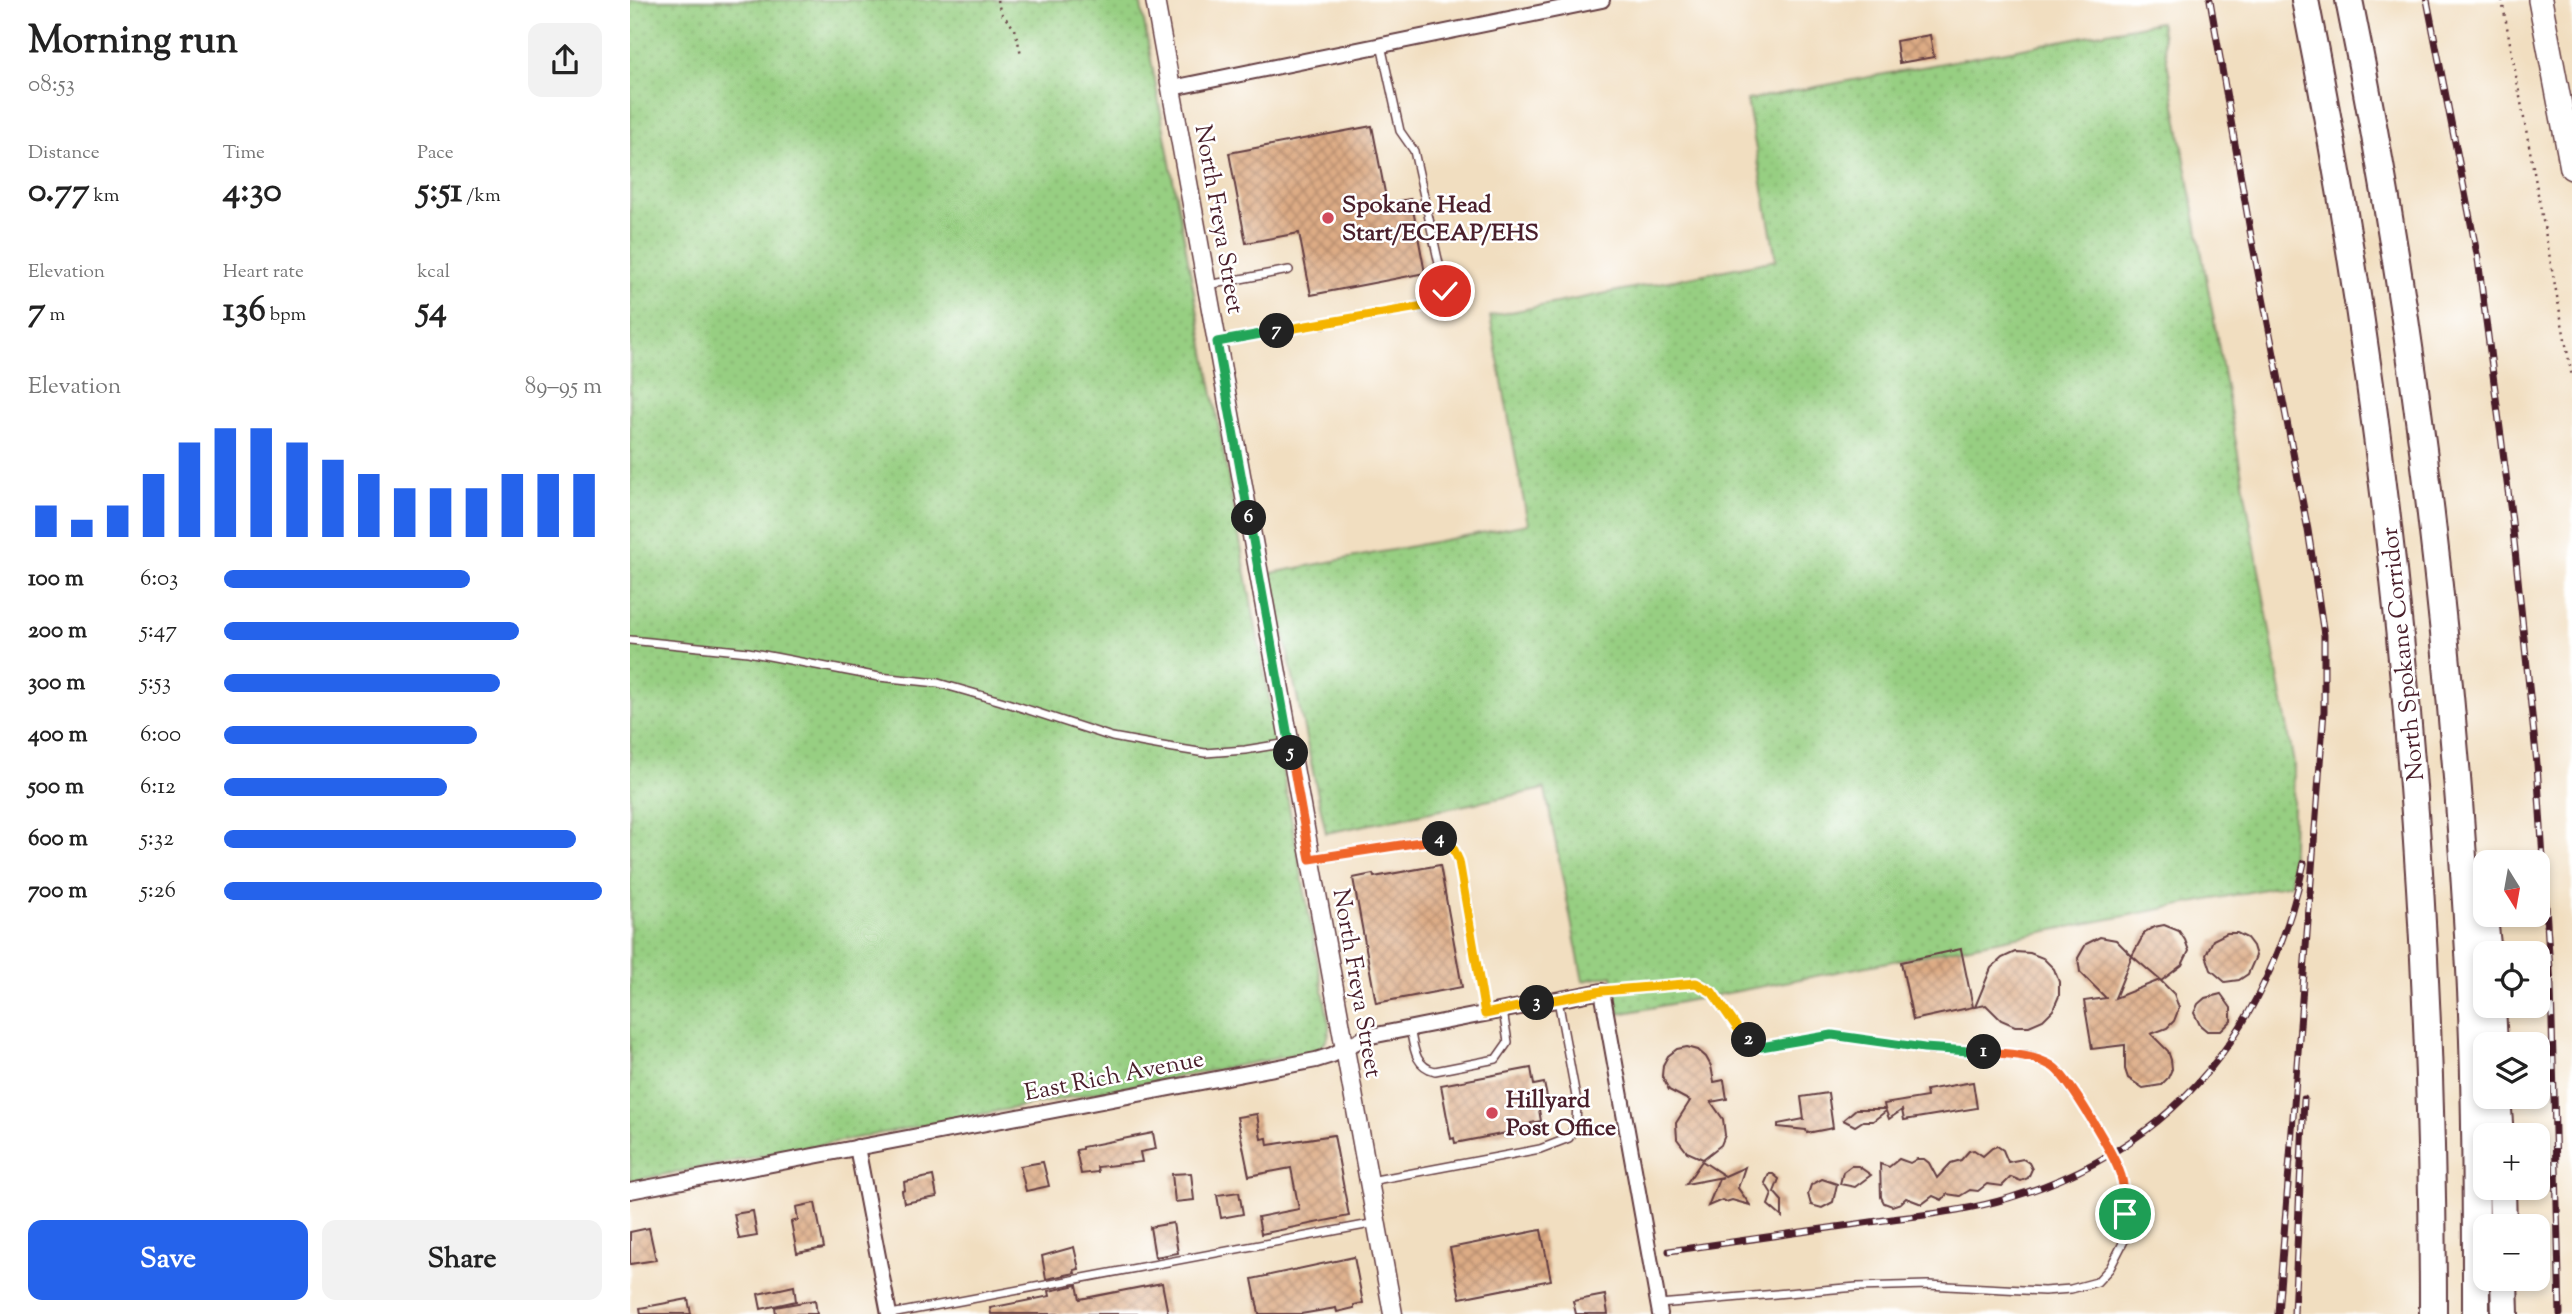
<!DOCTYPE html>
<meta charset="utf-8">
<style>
body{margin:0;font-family:"Sorts Mill Goudy",serif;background:#f2f2f2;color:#222;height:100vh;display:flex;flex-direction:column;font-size:26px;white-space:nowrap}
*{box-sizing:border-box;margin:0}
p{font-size:23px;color:#767676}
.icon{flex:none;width:38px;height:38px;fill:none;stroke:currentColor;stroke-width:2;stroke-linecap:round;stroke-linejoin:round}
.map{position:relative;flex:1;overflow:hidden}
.drawer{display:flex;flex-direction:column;background:#fff;width:630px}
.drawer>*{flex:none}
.needle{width:46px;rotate:169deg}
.tools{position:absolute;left:1843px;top:850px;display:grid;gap:14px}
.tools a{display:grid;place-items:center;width:77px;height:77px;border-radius:14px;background:#fff;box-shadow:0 4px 10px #0003;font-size:35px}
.pin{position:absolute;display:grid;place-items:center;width:60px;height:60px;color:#fff;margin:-30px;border:4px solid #fff;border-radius:50%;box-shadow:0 2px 7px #0007}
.km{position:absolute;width:35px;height:35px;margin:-18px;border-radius:50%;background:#222;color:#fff;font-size:19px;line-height:35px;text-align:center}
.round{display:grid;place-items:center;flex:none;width:74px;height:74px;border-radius:14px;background:#f2f2f2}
.summary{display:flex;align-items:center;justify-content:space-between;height:119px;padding:0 28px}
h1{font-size:38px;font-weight:700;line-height:52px}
.figures{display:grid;grid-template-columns:repeat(3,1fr);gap:10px;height:119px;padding:7px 28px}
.figures div{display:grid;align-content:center}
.figures b{font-size:35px;font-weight:700}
.figures small{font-size:19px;font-weight:400}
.figures p{font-size:19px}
.chart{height:196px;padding:14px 28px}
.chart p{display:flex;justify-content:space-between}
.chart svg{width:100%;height:126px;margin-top:7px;stroke:#2563eb;stroke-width:6}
.action{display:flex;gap:14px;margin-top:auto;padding:14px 28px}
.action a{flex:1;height:80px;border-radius:14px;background:#2563eb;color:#fff;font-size:28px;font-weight:700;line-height:80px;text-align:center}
.action a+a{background:#f2f2f2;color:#222}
ul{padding:0 28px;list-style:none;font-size:23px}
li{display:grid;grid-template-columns:112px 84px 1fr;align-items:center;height:52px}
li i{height:18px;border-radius:9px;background:#2563eb}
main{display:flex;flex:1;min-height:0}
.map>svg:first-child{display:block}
.grass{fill:url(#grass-dots);stroke:#707756;stroke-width:2}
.building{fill:url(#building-cross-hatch)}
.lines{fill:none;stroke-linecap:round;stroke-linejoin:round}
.service-casing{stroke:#633c41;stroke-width:10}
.minor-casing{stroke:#633c41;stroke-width:18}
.tertiary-casing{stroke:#633c41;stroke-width:21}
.primary-casing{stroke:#633c41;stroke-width:26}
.motorway-casing{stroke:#633c41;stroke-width:30}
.path{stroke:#633c41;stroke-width:2.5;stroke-dasharray:2 5;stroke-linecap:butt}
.service{stroke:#fff;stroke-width:7}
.minor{stroke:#fff;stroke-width:14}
.tertiary{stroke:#fff;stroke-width:18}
.primary{stroke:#fff;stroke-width:23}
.motorway{stroke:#fff;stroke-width:26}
.rail-casing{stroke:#4a1f2b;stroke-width:7}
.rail{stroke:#fff;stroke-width:4.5;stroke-dasharray:13;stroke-linecap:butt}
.split-1-casing{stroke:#fff;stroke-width:14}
.split-2-casing{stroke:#fff;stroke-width:14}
.split-3-casing{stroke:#fff;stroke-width:14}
.split-4-casing{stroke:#fff;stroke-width:14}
.split-5-casing{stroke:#fff;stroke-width:14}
.split-6-casing{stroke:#fff;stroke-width:14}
.split-7-casing{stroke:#fff;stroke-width:14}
.split-8-casing{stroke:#fff;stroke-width:14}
.split-1{stroke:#f0652b;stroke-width:9}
.split-2{stroke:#22a559;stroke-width:9}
.split-3{stroke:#f5b400;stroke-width:9}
.split-4{stroke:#f5b400;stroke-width:9}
.split-5{stroke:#f0652b;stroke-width:9}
.split-6{stroke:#22a559;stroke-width:9}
.split-7{stroke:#22a559;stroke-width:9}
.split-8{stroke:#f5b400;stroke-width:9}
.poi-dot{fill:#d1495b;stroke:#fff;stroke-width:2.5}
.labels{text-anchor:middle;stroke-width:5;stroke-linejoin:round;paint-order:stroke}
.poi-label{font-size:24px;font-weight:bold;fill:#4a1f2b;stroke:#fff;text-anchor:start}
.street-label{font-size:24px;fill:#4a1f2b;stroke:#fff}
</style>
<main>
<section class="drawer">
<div class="summary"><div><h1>Morning run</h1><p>08:53</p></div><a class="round"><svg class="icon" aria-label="share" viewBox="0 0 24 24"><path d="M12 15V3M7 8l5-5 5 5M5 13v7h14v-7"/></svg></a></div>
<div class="figures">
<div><p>Distance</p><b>0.77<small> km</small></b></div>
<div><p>Time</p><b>4:30</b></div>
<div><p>Pace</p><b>5:51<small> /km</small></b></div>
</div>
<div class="figures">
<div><p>Elevation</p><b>7<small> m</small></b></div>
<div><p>Heart rate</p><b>136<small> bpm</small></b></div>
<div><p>kcal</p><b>54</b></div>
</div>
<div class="chart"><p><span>Elevation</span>89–95 m</p>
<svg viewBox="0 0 160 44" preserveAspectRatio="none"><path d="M5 44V33M15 44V38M25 44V33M35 44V22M45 44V11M55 44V6M65 44V6M75 44V11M85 44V17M95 44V22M105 44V27M115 44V27M125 44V27M135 44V22M145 44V22M155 44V22"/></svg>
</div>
<ul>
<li><b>100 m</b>6:03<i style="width:65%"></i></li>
<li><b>200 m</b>5:47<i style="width:78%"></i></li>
<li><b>300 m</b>5:53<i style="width:73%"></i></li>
<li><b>400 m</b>6:00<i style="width:67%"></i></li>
<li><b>500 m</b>6:12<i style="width:59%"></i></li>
<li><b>600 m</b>5:32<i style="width:93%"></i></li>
<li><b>700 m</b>5:26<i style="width:100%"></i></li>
</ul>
<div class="action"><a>Save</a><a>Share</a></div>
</section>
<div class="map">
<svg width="1942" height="1314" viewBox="0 0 1942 1314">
<defs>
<pattern id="grass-dots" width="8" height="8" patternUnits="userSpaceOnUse" patternTransform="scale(1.75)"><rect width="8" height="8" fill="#97cf82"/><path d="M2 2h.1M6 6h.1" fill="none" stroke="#84b170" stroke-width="1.8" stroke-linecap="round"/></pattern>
<pattern id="building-cross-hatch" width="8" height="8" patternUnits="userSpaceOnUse" patternTransform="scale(1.75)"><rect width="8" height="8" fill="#ddac85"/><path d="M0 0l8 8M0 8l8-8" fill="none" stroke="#b58b6d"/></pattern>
</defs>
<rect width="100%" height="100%" fill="#fff"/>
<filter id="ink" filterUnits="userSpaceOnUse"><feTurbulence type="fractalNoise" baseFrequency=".0143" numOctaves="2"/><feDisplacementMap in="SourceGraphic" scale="14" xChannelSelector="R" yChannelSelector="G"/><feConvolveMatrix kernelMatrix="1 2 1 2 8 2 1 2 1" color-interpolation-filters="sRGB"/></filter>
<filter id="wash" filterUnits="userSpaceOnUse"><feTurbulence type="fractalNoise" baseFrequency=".00686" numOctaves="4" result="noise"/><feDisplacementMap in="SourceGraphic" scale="28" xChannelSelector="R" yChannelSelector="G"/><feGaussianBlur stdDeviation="1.57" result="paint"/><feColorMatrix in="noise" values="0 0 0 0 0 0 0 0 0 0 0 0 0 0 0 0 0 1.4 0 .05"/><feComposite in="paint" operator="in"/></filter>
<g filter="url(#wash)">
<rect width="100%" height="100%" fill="#f1dec0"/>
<!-- grass -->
<g class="grass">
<path d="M0,0H510L699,1023C700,1037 697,1043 685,1051L0,1181Z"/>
<path d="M1530,22L1664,764L1661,884L989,1014L982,975L953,981L915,789L696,833L641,573L898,524L860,316L1146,260L1117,100Z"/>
</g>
<g id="blocks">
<!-- building -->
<g class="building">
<path d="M1300,35L1304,57L1269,63L1266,41Z"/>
<path d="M742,126L757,203L781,199L795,273L681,295L669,233L616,243L599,153Z"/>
<path d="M810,865L832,987L746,1003L723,878L743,874L744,877Z"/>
<path d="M1534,925L1549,931L1555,940L1559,951L1552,965L1531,981L1502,956L1485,998L1530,980L1544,994L1549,1008L1544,1021L1537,1028L1521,1034L1538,1051L1541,1060L1542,1069L1538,1078L1531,1085L1513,1088L1498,1078L1495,1069V1045L1462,1049L1454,1001L1476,998L1450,972L1448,958L1456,944L1470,937L1486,940L1502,956L1515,932L1524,927Z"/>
<path d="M1597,933H1607L1617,938L1623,946L1626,956L1618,974L1609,980L1595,982L1581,970L1576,955L1583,940Z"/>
<path d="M1331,949L1343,1007L1283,1020L1271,962Z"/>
<path d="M1385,952L1400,953L1413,958L1424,969L1429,982V996L1423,1010L1413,1020L1399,1026H1385L1371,1020L1356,1005L1345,1007L1361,968L1372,958Z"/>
<path d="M1591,994L1601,1008V1021L1591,1031H1577L1570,1025L1564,1013L1568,1004L1575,998Z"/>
<path d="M1057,1047L1068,1050L1076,1057L1081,1066L1084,1082L1094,1080L1097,1099L1081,1102L1093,1119L1095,1135L1091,1145L1073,1159L1057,1152L1047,1139L1046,1123L1060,1101L1039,1090L1032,1076L1033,1065L1038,1056L1047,1049Z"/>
<path d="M901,1068L904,1085L914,1083L918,1102L908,1104L911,1121L901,1123L902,1128L825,1143L824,1138L821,1139L811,1085Z"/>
<path d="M1343,1082L1347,1108L1274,1120L1272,1110L1259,1119L1256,1111L1243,1121H1233L1225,1126L1213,1120L1226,1109H1255L1254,1104L1297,1097L1296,1090Z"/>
<path d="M1198,1093L1203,1128L1177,1133L1176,1130L1148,1127V1124L1174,1119L1171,1097Z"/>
<path d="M627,1114L631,1139L637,1138L638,1145L704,1135L719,1216L631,1234L628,1217L669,1209L661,1168L619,1176L607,1117Z"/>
<path d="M523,1133L526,1149L510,1152L512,1162L467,1167L468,1172L451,1174L446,1150L452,1149V1147Z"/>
<path d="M1367,1146L1373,1150L1378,1162L1393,1159L1399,1163L1402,1169L1398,1178L1391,1181L1381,1177L1372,1186L1357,1184L1348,1191L1340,1190L1330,1196L1317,1194L1312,1200L1303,1196L1292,1204L1276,1198L1271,1203L1262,1206L1254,1203L1251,1197L1250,1164L1259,1167L1269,1159L1280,1163L1287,1159H1294L1299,1163L1307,1178L1321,1163L1331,1160L1339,1151L1344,1150L1353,1156L1362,1148Z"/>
<path d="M1072,1161L1095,1176L1115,1167L1108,1188L1120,1205L1102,1200L1096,1202L1092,1200L1078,1206L1089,1179L1093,1177L1056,1184Z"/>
<path d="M413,1162L419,1186L396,1191L390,1166Z"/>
<path d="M1221,1166H1228L1241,1175L1225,1187L1210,1184L1213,1172Z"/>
<path d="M561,1173L564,1200L545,1202L542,1174Z"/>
<path d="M1139,1174H1143L1149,1179L1144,1192L1152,1201V1217L1138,1205L1142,1194L1135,1183Z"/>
<path d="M303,1176L307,1197L274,1203L272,1191L275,1190L274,1182Z"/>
<path d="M1192,1179L1207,1184L1203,1202L1192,1208L1181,1205L1178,1194L1181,1185Z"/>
<path d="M609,1192L613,1214L591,1218L587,1195Z"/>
<path d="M185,1203L194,1248L167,1253L161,1222L168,1220L166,1207Z"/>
<path d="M123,1211L127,1236L109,1239L104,1214Z"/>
<path d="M543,1223L548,1253L525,1257L520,1227Z"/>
<path d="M19,1228L26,1260L0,1264V1232Z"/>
<path d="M911,1230L921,1280L830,1298L820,1248Z"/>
<path d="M444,1247L449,1269L444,1270L445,1273L416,1279L412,1256Z"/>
<path d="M724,1257L733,1303L724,1305V1308L707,1312L706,1308L671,1314H629L622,1279Z"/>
<path d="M532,1283L538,1314H361L360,1308L420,1296L419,1291L447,1285L450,1299Z"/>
<path d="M164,1286L166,1301L131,1309L128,1294Z"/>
<path d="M975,1295L978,1314H946L943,1301Z"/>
<path d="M58,1299L61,1314H11L10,1308Z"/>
<path d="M185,1300L187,1314H146L145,1307Z"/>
</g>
</g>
</g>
<g filter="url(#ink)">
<use href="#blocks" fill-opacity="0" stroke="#633c41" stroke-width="2"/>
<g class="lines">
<defs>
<g id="service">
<path d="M578,285L659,270"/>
<path d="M588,342L794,306L811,300L815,291L784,151L770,131L751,45"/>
<path d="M0,640L118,652L249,677L308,683L371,701L482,737L532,746L575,753L615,750L658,743"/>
<path d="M681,859L806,838L820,841L829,861L855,1014"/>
<path d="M972,991L1066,983L1082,992L1113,1036L1131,1047L1202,1035L1294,1048L1398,1056L1425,1067L1460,1116L1481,1154L1492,1178L1495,1214L1494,1241L1480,1268L1467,1282L1441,1289L1414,1291L1298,1285L1227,1287L1029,1304"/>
<path d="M780,1028C784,1047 784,1066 805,1071L866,1059L878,1042L873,1011"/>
<path d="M740,1181L910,1149L939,1138L946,1124L947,1102L928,1000"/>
<path d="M261,1314L746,1223"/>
</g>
<g id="minor">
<path d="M542,88L972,0"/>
<path d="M227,1147L259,1314"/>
<path d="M0,1191L686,1060L702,1055L736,1037L972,991L1030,1314"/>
</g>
<path id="tertiary" d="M525,0L763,1314"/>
<path id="primary" d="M1910,0L1942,168"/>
<g id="motorway">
<path d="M1675,0C1762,434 1803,871 1803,1314"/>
<path d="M1719,0C1784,319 1822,643 1840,969C1846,1084 1846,1199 1846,1314"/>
<path d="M1852,900L1858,954"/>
<path d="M1862,1006L1864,1045"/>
<path d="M1867,1097L1870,1136"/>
<path d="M1872,1188L1873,1227"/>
<path d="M1874,1279L1875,1314"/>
</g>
</defs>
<!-- service casing -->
<use href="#service" class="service-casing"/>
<!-- minor casing -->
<use href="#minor" class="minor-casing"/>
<!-- tertiary casing -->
<use href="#tertiary" class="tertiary-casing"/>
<!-- primary casing -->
<use href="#primary" class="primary-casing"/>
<!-- motorway casing -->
<use href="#motorway" class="motorway-casing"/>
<!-- path -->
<g class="path">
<path d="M367,0L371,13L385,29L391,54"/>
<path d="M1872,0L1942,377"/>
</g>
<!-- service -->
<use href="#service" class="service"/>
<!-- minor -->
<use href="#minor" class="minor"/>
<!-- tertiary -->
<use href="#tertiary" class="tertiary"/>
<!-- primary -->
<use href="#primary" class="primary"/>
<!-- motorway -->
<use href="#motorway" class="motorway"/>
<defs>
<g id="rail">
<path d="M1580,0L1621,236L1678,530L1694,635V711L1648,1314"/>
<path d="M1797,0L1848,259L1882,521L1907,764L1921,986L1930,1314"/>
<path d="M1039,1251C1108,1241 1178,1231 1248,1221C1291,1215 1337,1211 1379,1198C1546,1148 1638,1029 1674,863"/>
<path d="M1664,1314L1674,1099"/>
</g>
</defs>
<!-- rail casing -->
<use href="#rail" class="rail-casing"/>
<!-- rail -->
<use href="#rail" class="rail"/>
</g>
</g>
<g class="lines" filter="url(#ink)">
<defs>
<path id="split-1" d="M1354,1052C1378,1054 1401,1054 1422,1066C1438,1076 1485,1156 1491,1176C1495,1188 1494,1202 1495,1214"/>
<path id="split-2" d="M1119,1040L1131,1047L1202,1035L1294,1048L1354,1052"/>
<path id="split-3" d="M907,1003L972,991L1066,983L1082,992L1113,1036L1119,1040"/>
<path id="split-4" d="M810,839L820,841L829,861L855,1014L907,1003"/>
<path id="split-5" d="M661,753L680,859L810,839"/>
<path id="split-6" d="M619,518L661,753"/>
<path id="split-7" d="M619,518L587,342L647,331"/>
<path id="split-8" d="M647,331L794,306L811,300L815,291"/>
</defs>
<!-- split-1 casing -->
<use href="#split-1" class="split-1-casing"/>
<!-- split-2 casing -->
<use href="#split-2" class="split-2-casing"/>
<!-- split-3 casing -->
<use href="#split-3" class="split-3-casing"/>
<!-- split-4 casing -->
<use href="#split-4" class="split-4-casing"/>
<!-- split-5 casing -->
<use href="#split-5" class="split-5-casing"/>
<!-- split-6 casing -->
<use href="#split-6" class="split-6-casing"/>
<!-- split-7 casing -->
<use href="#split-7" class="split-7-casing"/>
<!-- split-8 casing -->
<use href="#split-8" class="split-8-casing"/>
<!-- split-1 -->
<use href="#split-1" class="split-1"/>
<!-- split-2 -->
<use href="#split-2" class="split-2"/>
<!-- split-3 -->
<use href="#split-3" class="split-3"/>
<!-- split-4 -->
<use href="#split-4" class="split-4"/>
<!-- split-5 -->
<use href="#split-5" class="split-5"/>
<!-- split-6 -->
<use href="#split-6" class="split-6"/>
<!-- split-7 -->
<use href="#split-7" class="split-7"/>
<!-- split-8 -->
<use href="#split-8" class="split-8"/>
</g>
<!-- markers -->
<g class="poi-dot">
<circle cx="698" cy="218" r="7"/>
<circle cx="862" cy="1113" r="7"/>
</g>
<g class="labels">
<!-- poi labels -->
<g class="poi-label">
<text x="712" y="212">Spokane Head<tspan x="712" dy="28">Start/ECEAP/EHS</tspan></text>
<text x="876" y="1107">Hillyard<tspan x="876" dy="28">Post Office</tspan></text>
</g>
<!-- street labels -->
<g class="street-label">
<text transform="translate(590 219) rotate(80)" y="8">North Freya Street</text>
<text transform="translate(1772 654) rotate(-96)" y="8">North Spokane Corridor</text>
<text transform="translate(728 983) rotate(80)" y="8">North Freya Street</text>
<text transform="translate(484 1075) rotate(-11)" y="8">East Rich Avenue</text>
</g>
</g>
</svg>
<div class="tools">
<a><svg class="needle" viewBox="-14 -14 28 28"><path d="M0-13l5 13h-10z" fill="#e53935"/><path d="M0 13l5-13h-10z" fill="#767676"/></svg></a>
<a><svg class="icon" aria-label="locate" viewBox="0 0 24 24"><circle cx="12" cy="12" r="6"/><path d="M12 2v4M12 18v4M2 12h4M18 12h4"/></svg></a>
<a><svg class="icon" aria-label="layers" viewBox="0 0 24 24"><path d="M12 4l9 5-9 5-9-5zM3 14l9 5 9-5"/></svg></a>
<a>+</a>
<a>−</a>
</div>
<div class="pin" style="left:1495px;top:1214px;background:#1e9e55"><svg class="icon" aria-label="arrive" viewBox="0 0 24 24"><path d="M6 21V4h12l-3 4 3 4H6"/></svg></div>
<div class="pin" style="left:815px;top:291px;background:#d93025"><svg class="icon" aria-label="check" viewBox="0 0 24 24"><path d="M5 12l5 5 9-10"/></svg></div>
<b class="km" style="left:1354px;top:1052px">1</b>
<b class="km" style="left:1119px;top:1040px">2</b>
<b class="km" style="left:907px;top:1003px">3</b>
<b class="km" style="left:810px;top:839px">4</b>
<b class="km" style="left:661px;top:753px">5</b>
<b class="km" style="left:619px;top:518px">6</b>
<b class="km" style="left:647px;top:331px">7</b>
</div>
</main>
